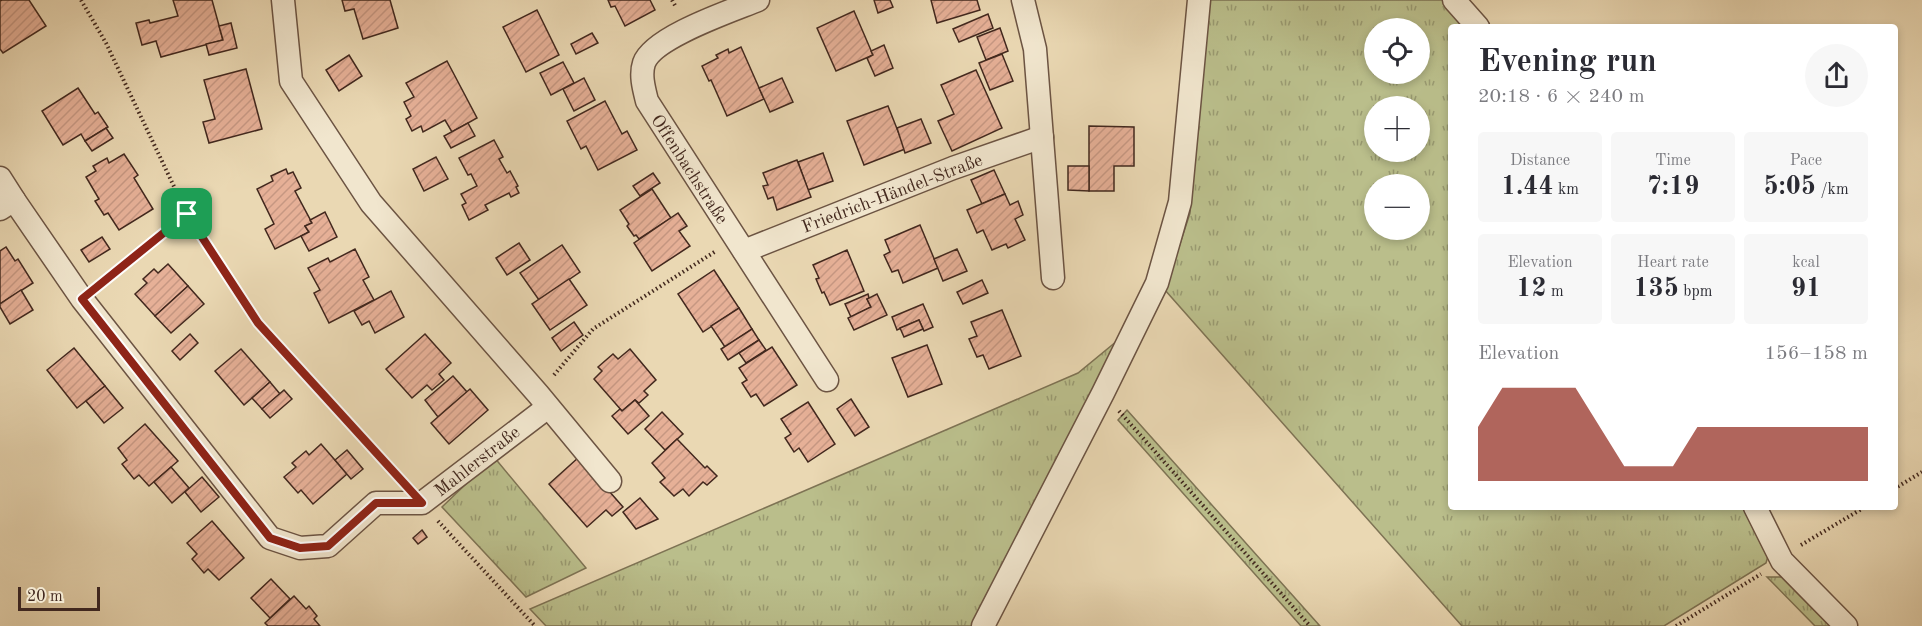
<!DOCTYPE html>
<meta charset="utf-8">
<style>
body{margin:0;font-family:"Old Standard TT",serif;background:#f7f7f7;color:#2b2b33;height:100vh;display:flex;flex-direction:column;font-size:22px;white-space:nowrap}
*{box-sizing:border-box;margin:0}
p{font-size:20px;color:#7c7c81}
.icon{flex:none;width:33px;height:33px;fill:none;stroke:currentColor;stroke-width:2;stroke-linecap:round;stroke-linejoin:round}
.map{position:relative;flex:1;overflow:hidden}
.sheet{position:absolute;left:1448px;top:24px;width:450px;height:486px;display:flex;flex-direction:column;background:#fff;border-radius:6px;box-shadow:0 3px 9px #0003}
.sheet>*{flex:none}
.controls{position:absolute;left:1364px;top:18px;display:grid;gap:12px}
.controls a{display:grid;place-items:center;width:66px;height:66px;border-radius:50%;background:#fff;box-shadow:0 3px 9px #0003;font-size:30px}
.scale{position:absolute;left:18px;bottom:15px;width:82px;box-sizing:border-box;padding-left:6px;border:3px solid #42281e;border-top:0;font-size:16px;line-height:21px;white-space:nowrap;color:#42281e;-webkit-text-stroke:4px #f1e6ce;paint-order:stroke}
.pin{position:absolute;display:grid;place-items:center;width:51px;height:51px;color:#fff;margin:-26px;border-radius:12px;box-shadow:0 3px 9px #0006}
.round{display:grid;place-items:center;flex:none;width:63px;height:63px;border-radius:32px;background:#f7f7f7}
.head{display:flex;align-items:center;justify-content:space-between;height:102px;padding:0 30px}
h1{font-size:33px;font-weight:600;line-height:45px}
.metrics{display:grid;grid-template-columns:repeat(3,1fr);gap:9px;height:102px;padding:6px 30px}
.metrics div{display:grid;align-content:center;border-radius:6px;background:#f7f7f7;text-align:center}
.metrics b{font-size:26px;font-weight:600}
.metrics small{font-size:16px;font-weight:400}
.metrics p{font-size:16px}
.chart{height:168px;padding:12px 30px}
.chart p{display:flex;justify-content:space-between}
.chart svg{width:100%;height:108px;margin-top:6px;fill:#8f2418;opacity:.7}
.map>svg:first-child{display:block}
.grass{fill:url(#grass-tufts);stroke:#7e7354;stroke-width:1.5;fill-rule:evenodd}
.building{fill:url(#building-hatch);stroke:#42281e;stroke-width:1.5}
.lines{fill:none;stroke-linecap:round;stroke-linejoin:round}
.minor-casing{stroke:#6c5443;stroke-width:25}
.path{stroke:#42281e;stroke-width:4;stroke-dasharray:1.5 3;stroke-linecap:butt}
.minor{stroke:#f1e6ce;stroke-width:22}
.route-casing{stroke:#fff;stroke-width:12}
.route{stroke:#8f2418;stroke-width:8}
.labels{text-anchor:middle;stroke-width:4.5;stroke-linejoin:round;paint-order:stroke}
.street-label{font-size:18px;fill:#42281e;stroke:#f1e6ce}
</style>
<div class="map">
<svg width="1922" height="626" viewBox="0 0 1922 626">
<defs>
<pattern id="grass-tufts" width="24" height="20" patternUnits="userSpaceOnUse" patternTransform="scale(1.5)"><rect width="24" height="20" fill="#babe8b"/><path d="M3 7l-1-3M5 7V3M7 7l1-3M15 17l-1-3M17 17v-4M19 17l1-3" fill="none" stroke="#999a71"/></pattern>
<pattern id="building-hatch" width="6" height="6" patternUnits="userSpaceOnUse" patternTransform="scale(1.5)"><rect width="6" height="6" fill="#e6b097"/><path d="M-1 1l2-2M0 6l6-6M5 7l2-2" fill="none" stroke="#c69782"/></pattern>
</defs>
<rect width="100%" height="100%" fill="#ead8b3"/>
<filter id="stains"><feTurbulence type="fractalNoise" baseFrequency=".00333" numOctaves="4"/><feColorMatrix values="0 0 0 0 .2 0 0 0 0 .09 0 0 0 0 .02 0 0 0 .5 -.17"/></filter>
<radialGradient id="worn" r=".72"><stop offset=".6" stop-color="#630" stop-opacity="0"/><stop offset="1" stop-color="#630" stop-opacity=".3"/></radialGradient>
<!-- grass -->
<g class="grass">
<path d="M1207,0H1446L1470,27H1450V507H1749L1770,549L1766,563L1664,626H1462L1165,290L1190,213ZM1374,28H1419V74H1374ZM1374,106H1419V152H1374ZM1374,184H1419V230H1374Z"/>
<path d="M1123,336L975,626H546L530,609L1078,373Z"/>
<path d="M1127,410L1320,626H1301L1118,420Z"/>
<path d="M494,457L586,568L526,597L442,507Z"/>
<path d="M1767,577H1786L1835,626H1815Z"/>
</g>
<!-- building -->
<g class="building">
<path d="M2,0H29L46,26L3,53L0,49V1Z"/>
<path d="M173,0H212L223,40L161,57L156,41L142,45L136,23L149,20L150,23L178,16Z"/>
<path d="M342,0H390L398,28L363,39L354,9L345,11Z"/>
<path d="M608,0H650L655,10L625,26L615,6L611,7Z"/>
<path d="M874,0H890L893,7L878,13Z"/>
<path d="M931,0H977L980,10L937,23Z"/>
<path d="M537,10L559,55L526,72L503,27Z"/>
<path d="M854,11L873,55L836,71L817,28Z"/>
<path d="M988,14L993,28L959,42L953,29Z"/>
<path d="M231,23L237,48L209,55L206,44L223,40L219,26Z"/>
<path d="M1000,28L1008,51L986,60L977,37Z"/>
<path d="M592,33L598,43L576,54L571,44Z"/>
<path d="M884,45L893,68L875,76L867,58L873,55L871,51Z"/>
<path d="M741,47L764,99L727,116L711,80L709,81L702,66L718,58L716,55L728,49L729,53Z"/>
<path d="M1002,54L1013,81L990,90L979,63Z"/>
<path d="M349,55L362,76L339,91L326,70Z"/>
<path d="M447,61L477,118L452,132L445,120L423,132L421,126L412,131L406,119L411,116L404,102L414,97L406,83Z"/>
<path d="M563,62L574,83L551,95L540,73Z"/>
<path d="M246,69L262,129L209,143L203,122L215,119L204,80Z"/>
<path d="M976,70L1002,128L952,151L938,121L954,114L941,85Z"/>
<path d="M584,78L595,100L574,111L563,89Z"/>
<path d="M782,78L793,102L770,112L759,88Z"/>
<path d="M78,88L95,114L98,112L108,127L85,141L81,134L63,145L42,111Z"/>
<path d="M605,101L622,134L627,131L637,150L598,170L586,146L581,149L567,121Z"/>
<path d="M888,106L905,149L864,165L847,121Z"/>
<path d="M921,119L931,143L905,153L897,128Z"/>
<path d="M468,123L475,136L451,148L444,136Z"/>
<path d="M1089,126L1134,127V166H1114V191H1089Z"/>
<path d="M106,128L113,138L92,151L85,141Z"/>
<path d="M494,140L503,157L499,159L507,173L510,171L518,186L516,187L519,193L511,197L509,193L485,205L488,210L469,220L462,205L466,203L461,194L477,186L471,174L468,175L459,158Z"/>
<path d="M823,153L833,181L808,190L798,162Z"/>
<path d="M124,154L138,175L134,178L153,209L119,230L108,213L104,215L95,201L99,199L86,177L96,171L93,166L107,158L109,163Z"/>
<path d="M436,157L448,179L424,191L413,169Z"/>
<path d="M797,160L811,197L777,210L773,197L768,199L763,186L768,185L763,173Z"/>
<path d="M1068,166H1089V191L1068,190Z"/>
<path d="M286,169L288,174L293,172L301,188L295,191L312,223L305,226L309,232L275,249L265,229L274,224L257,189L273,181L271,176Z"/>
<path d="M994,170L1005,194L982,204L971,180Z"/>
<path d="M653,173L660,183L640,196L633,186Z"/>
<path d="M652,189L671,218L639,239L636,235L634,236L627,226L629,224L620,210Z"/>
<path d="M1005,194L1010,205L1018,201L1023,215L1015,219L1025,240L1008,248L1006,244L992,250L983,230L977,233L967,210Z"/>
<path d="M325,212L337,237L309,251L301,236L309,232L305,226L312,223L310,220Z"/>
<path d="M678,213L687,226L679,231L690,246L652,271L634,243Z"/>
<path d="M920,225L938,268L903,283L898,270L892,272L884,255L890,252L885,240Z"/>
<path d="M102,237L110,249L89,262L81,250Z"/>
<path d="M519,243L530,260L507,275L496,258Z"/>
<path d="M562,245L580,272L539,300L520,273Z"/>
<path d="M6,247L15,261L18,259L33,283L0,304V251Z"/>
<path d="M355,249L369,277L363,280L374,300L329,323L314,293L320,290L308,268L328,258L330,262Z"/>
<path d="M957,249L967,271L943,281L934,259Z"/>
<path d="M847,250L864,291L830,305L824,292L822,293L816,279L819,278L813,265Z"/>
<path d="M168,264L188,286L155,316L135,294L147,283L143,279L154,269L158,273Z"/>
<path d="M714,270L739,308L703,332L678,294Z"/>
<path d="M569,279L587,305L550,330L532,304Z"/>
<path d="M982,280L988,293L963,304L957,292Z"/>
<path d="M188,286L204,304L171,333L155,316Z"/>
<path d="M21,290L33,310L10,324L0,307V304Z"/>
<path d="M391,291L404,317L375,333L369,321L362,325L354,311Z"/>
<path d="M868,294L869,298L867,299L871,307L851,317L845,304Z"/>
<path d="M877,294L887,315L854,330L848,318L871,307L867,299Z"/>
<path d="M923,304L933,327L924,331L919,320L897,330L892,317Z"/>
<path d="M739,308L752,329L725,347L711,326Z"/>
<path d="M1002,310L1021,356L989,369L983,355L977,357L969,339L977,336L971,322Z"/>
<path d="M919,320L923,329L904,337L900,328Z"/>
<path d="M574,322L583,335L561,351L552,338Z"/>
<path d="M752,329L759,340L728,360L721,349Z"/>
<path d="M190,334L198,343L180,360L172,351Z"/>
<path d="M425,334L451,363L439,374L444,380L432,390L427,385L412,398L386,369Z"/>
<path d="M759,340L766,350L746,363L739,353Z"/>
<path d="M927,345L942,384L908,397L892,358Z"/>
<path d="M772,347L797,385L764,406L756,394L751,397L742,383L747,380L739,368Z"/>
<path d="M74,348L105,386L77,408L47,370Z"/>
<path d="M241,349L270,382L244,405L215,371Z"/>
<path d="M630,349L656,380L644,391L648,395L639,403L635,400L622,411L594,379L602,371L598,367L613,354L618,359Z"/>
<path d="M453,376L467,392L438,417L425,400Z"/>
<path d="M270,382L280,394L262,409L252,398Z"/>
<path d="M105,386L123,408L104,423L86,401Z"/>
<path d="M470,389L488,410L449,444L431,423Z"/>
<path d="M284,390L292,399L270,418L262,409Z"/>
<path d="M851,399L869,427L855,436L837,409Z"/>
<path d="M635,400L649,416L628,434L612,416L620,409L622,411Z"/>
<path d="M808,402L835,444L808,462L799,448L794,452L785,438L791,434L781,419Z"/>
<path d="M662,412L683,434L665,450L645,429Z"/>
<path d="M145,424L178,461L149,486L139,475L134,479L122,464L127,460L118,448Z"/>
<path d="M677,439L705,468L707,466L717,476L707,485L703,482L689,496L683,489L674,496L660,482L665,478L652,463Z"/>
<path d="M321,444L347,474L313,504L301,490L298,493L284,477L296,467L292,463L306,451L309,455Z"/>
<path d="M347,450L363,469L351,479L335,460Z"/>
<path d="M579,457L623,507L612,516L606,510L587,527L549,484Z"/>
<path d="M171,467L189,488L172,503L154,482Z"/>
<path d="M202,477L219,497L201,512L185,492Z"/>
<path d="M640,498L658,519L636,529L623,512Z"/>
<path d="M212,521L244,558L219,580L208,569L204,573L192,559L197,554L187,543Z"/>
<path d="M422,530L427,537L418,544L413,538Z"/>
<path d="M271,579L290,599L270,618L251,598Z"/>
<path d="M294,596L306,609L309,606L317,616L314,619L320,626H268L265,623Z"/>
</g>
<g class="lines">
<defs>
<g id="minor">
<path d="M283,0L291,81L371,203L538,394L610,481"/>
<path d="M758,0C731,11 653,37 644,63C640,75 644,89 647,101L827,380"/>
<path d="M1023,0L1035,49L1053,278"/>
<path d="M1454,0L1478,27"/>
<path d="M0,178L14,200L0,209"/>
<path d="M14,200L82,299L270,538L300,548L328,546L376,503H422L548,407"/>
<path d="M744,251L953,168L1042,137"/>
<path d="M1755,507L1782,561L1846,626"/>
<path d="M983,626L1103,393L1157,283L1180,202L1199,0"/>
</g>
</defs>
<!-- minor casing -->
<use href="#minor" class="minor-casing"/>
<!-- path -->
<g class="path">
<path d="M81,0L106,43L187,214L258,323L399,478"/>
<path d="M672,0L676,7"/>
<path d="M101,284L187,214"/>
<path d="M554,375L593,329L716,251"/>
<path d="M1119,411L1310,626"/>
<path d="M1894,489L1922,472"/>
<path d="M438,521L535,626"/>
<path d="M1801,545L1865,507"/>
<path d="M1676,626L1761,574"/>
</g>
<!-- minor -->
<use href="#minor" class="minor"/>
</g>
<g class="lines">
<defs>
<path id="route" d="M187,214L258,323L422,503H376L328,546L300,548L270,538L82,299Z"/>
</defs>
<!-- route casing -->
<use href="#route" class="route-casing"/>
<!-- route -->
<use href="#route" class="route"/>
</g>
<g class="labels">
<!-- street labels -->
<g class="street-label">
<text transform="translate(690 169) rotate(57)" y="6">Offenbachstraße</text>
<text transform="translate(892 193) rotate(-21)" y="6">Friedrich-Händel-Straße</text>
<text transform="translate(477 461) rotate(-38)" y="6">Mahlerstraße</text>
</g>
</g>
<rect width="100%" height="100%" filter="url(#stains)"/>
<rect width="100%" height="100%" fill="url(#worn)"/>
</svg>
<div class="controls">
<a><svg class="icon" aria-label="locate" viewBox="0 0 24 24"><circle cx="12" cy="12" r="6"/><path d="M12 2v4M12 18v4M2 12h4M18 12h4"/></svg></a>
<a>+</a>
<a>−</a>
</div>
<div class="scale">20 m</div>
<div class="pin" style="left:187px;top:214px;background:#1e9e55"><svg class="icon" aria-label="arrive" viewBox="0 0 24 24"><path d="M6 21V4h12l-3 4 3 4H6"/></svg></div>
<section class="sheet">
<div class="head"><div><h1>Evening run</h1><p>20:18 · 6 × 240 m</p></div><a class="round"><svg class="icon" aria-label="share" viewBox="0 0 24 24"><path d="M12 15V3M7 8l5-5 5 5M5 13v7h14v-7"/></svg></a></div>
<div class="metrics">
<div><p>Distance</p><b>1.44<small> km</small></b></div>
<div><p>Time</p><b>7:19</b></div>
<div><p>Pace</p><b>5:05<small> /km</small></b></div>
</div>
<div class="metrics">
<div><p>Elevation</p><b>12<small> m</small></b></div>
<div><p>Heart rate</p><b>135<small> bpm</small></b></div>
<div><p>kcal</p><b>91</b></div>
</div>
<div class="chart"><p><span>Elevation</span>156–158 m</p>
<svg viewBox="0 0 160 44" preserveAspectRatio="none"><path d="M0 44V22L10 6L20 6L30 6L40 6L50 22L60 38L70 38L80 38L90 22L100 22L110 22L120 22L130 22L140 22L150 22L160 22V44z"/></svg>
</div>
</section>
</div>
